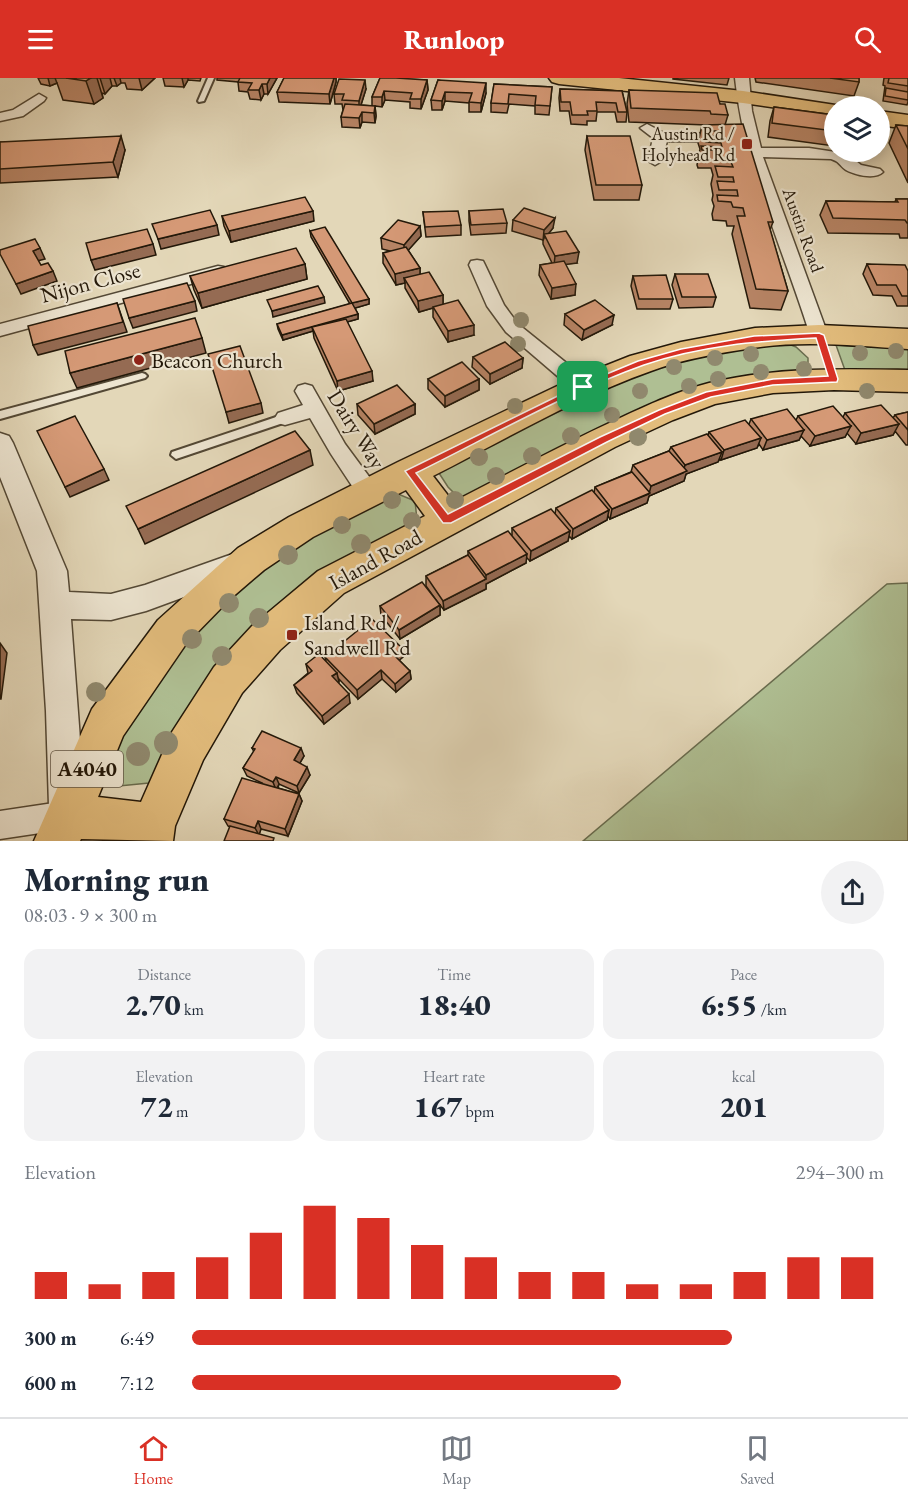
<!DOCTYPE html>
<meta charset="utf-8">
<style>
body{margin:0;font-family:"EB Garamond",serif;background:#f2f2f3;color:#1f2937;height:100vh;display:flex;flex-direction:column;font-size:22px;white-space:nowrap}
*{box-sizing:border-box;margin:0}
p{font-size:20px;color:#747a83}
.icon{flex:none;width:33px;height:33px;fill:none;stroke:currentColor;stroke-width:2;stroke-linecap:round;stroke-linejoin:round}
.map{position:relative;height:763px;overflow:hidden}
.details{display:flex;flex-direction:column;background:#fff;flex:1}
.details>*{flex:none}
.buttons{position:absolute;left:824px;top:18px;display:grid;gap:12px}
.buttons a{display:grid;place-items:center;width:66px;height:66px;border-radius:50%;background:#fff;box-shadow:0 3px 15px #0003;font-size:30px}
.pin{position:absolute;display:grid;place-items:center;width:51px;height:51px;color:#fff;margin:-26px;border-radius:12px;box-shadow:0 3px 9px #0006}
.round{display:grid;place-items:center;flex:none;width:63px;height:63px;border-radius:32px;background:#f2f2f3}
.overview{display:flex;align-items:center;justify-content:space-between;height:102px;padding:0 24px}
h1{font-size:33px;font-weight:800;line-height:45px}
.stats{display:grid;grid-template-columns:repeat(3,1fr);gap:9px;height:102px;padding:6px 24px}
.stats div{display:grid;align-content:center;border-radius:15px;background:#f2f2f3;text-align:center}
.stats b{font-size:30px;font-weight:800}
.stats small{font-size:16px;font-weight:400}
.stats p{font-size:16px}
.chart{height:168px;padding:12px 24px}
.chart p{display:flex;justify-content:space-between}
.chart svg{width:100%;height:108px;margin-top:6px;stroke:#d93025;stroke-width:6}
ul{padding:0 24px;list-style:none;font-size:20px}
li{display:grid;grid-template-columns:96px 72px 1fr;align-items:center;height:45px}
li i{height:15px;border-radius:8px;background:#d93025}
header{display:flex;justify-content:space-between;align-items:center;height:78px;padding:0 24px;background:#d93025;color:#fff;font-size:27px;font-weight:800}
.tabs{display:flex;justify-content:space-around;align-items:center;height:84px;border-top:2px solid #e0e1e3;background:#fff;font-size:16px;color:#747a83}
.tabs a{display:grid;justify-items:center;gap:3px}
.tabs .active{color:#d93025}
.map>svg:first-child{display:block}
.green{fill:#afbf93;stroke:#696c4e;stroke-width:1.5}
.lines{fill:none;stroke-linecap:round;stroke-linejoin:round}
.service-casing{stroke:#534835;stroke-width:4}
.minor-casing{stroke:#534835;stroke-width:3}
.tertiary-casing{stroke:#534835;stroke-width:3}
.primary-casing{stroke:#231809;stroke-width:3}
.trunk-casing{stroke:#231809;stroke-width:3}
.service{fill:#ede5d1;fill-rule:evenodd}
.minor{fill:#ede5d1;fill-rule:evenodd}
.tertiary{fill:#ede5d1;fill-rule:evenodd}
.primary{fill:#e2bc7c;fill-rule:evenodd}
.trunk{fill:#e2bc7c;fill-rule:evenodd}
.tree{fill:#90896e}
.wall{fill:#b78465;stroke:#231809;stroke-width:1.5}
.shaded-wall{fill:#956b53;stroke:#231809;stroke-width:1.5}
.building{fill:#d59976;stroke:#231809;stroke-width:1.5}
.route{fill:#d93025;stroke:#fff;stroke-width:1.5;fill-rule:evenodd}
.poi-dot{fill:#8f2418;stroke:#ede5d1;stroke-width:2}
.labels{text-anchor:middle;stroke-width:4.5;stroke-linejoin:round;paint-order:stroke}
.far-poi-label{font-size:18px;fill:#231809;stroke:#ede5d1;text-anchor:end}
.far-street-label{font-size:18px;fill:#231809;stroke:#ede5d1}
.shield{fill:#ede5d1;stroke:#605645;stroke-width:1.5}
.shield-label{font-size:21px;font-weight:bold;fill:#231809}
.street-label{font-size:22px;fill:#231809;stroke:#ede5d1}
.poi-label{font-size:22px;fill:#231809;stroke:#ede5d1;text-anchor:start}
</style>
<header><svg class="icon" aria-label="menu" viewBox="0 0 24 24"><path d="M4 6h16M4 12h16M4 18h16"/></svg>Runloop<svg class="icon" aria-label="search" viewBox="0 0 24 24"><circle cx="10" cy="10" r="6"/><path d="M15 15l6 6"/></svg></header>
<div class="map">
<svg width="908" height="763" viewBox="0 0 908 763">
<rect width="100%" height="100%" fill="#e3d7b8"/>
<filter id="stains"><feTurbulence type="fractalNoise" baseFrequency=".00333" numOctaves="4"/><feColorMatrix values="0 0 0 0 .2 0 0 0 0 .09 0 0 0 0 .02 0 0 0 .5 -.17"/></filter>
<radialGradient id="worn" r=".72"><stop offset=".6" stop-color="#630" stop-opacity="0"/><stop offset="1" stop-color="#630" stop-opacity=".3"/></radialGradient>
<!-- green -->
<g class="green">
<path d="M786,265L796,269L808,280V294L770,297L461,422L448,409L437,392L644,292L727,270Z"/>
<path d="M836,267L908,270V297L846,295Z"/>
<path d="M398,416L415,423L417,442L226,587L149,705L119,708L106,681L164,583L246,502L318,453Z"/>
<path d="M908,505V763H583L887,506Z"/>
</g>
<g class="lines">
<defs>
<g id="service">
<path d="M208,0H214L204,23L199,24L198,23Z"/>
<path d="M142,295L145,296L147,298L145,300L0,341V333Z"/>
<path d="M285,336L289,337L290,340L289,343L176,381L171,377L172,374Z"/>
</g>
<g id="minor">
<path d="M735,0H749L752,33L761,70H809L842,75L847,76L861,87L880,91L883,94C875,102 855,97 846,92C840,88 839,83 831,81L763,79L828,257L826,261H812L810,257C783,170 744,90 735,0Z"/>
<path d="M39,16L46,20L44,23L23,38L0,43V35L13,32Z"/>
<path d="M647,46L664,55L727,56L734,60L727,64L667,63L662,83L655,87L648,83L653,60L640,50Z"/>
<path d="M477,182L483,183L485,187L504,227L518,246L590,304L593,309L590,314L583,316L576,314L506,254L487,228L469,187L471,183Z"/>
<path d="M218,188L224,189L227,193L224,197L0,258V246Z"/>
<path d="M305,306L312,308L345,366L376,408L379,414L376,420L368,422L360,420L331,376L310,340L285,347L278,345L275,340L278,335L303,327L295,313L298,308Z"/>
<path d="M67,723L77,727L81,737L77,747L67,751L0,761V733Z"/>
</g>
<path id="tertiary" d="M0,355L9,358L13,365L67,493L69,514L111,516L145,507L241,473L252,476L256,485L252,494L146,533L111,542L71,541L85,728L80,741L67,746L54,741L49,728L46,633L37,493L0,399Z"/>
<path id="primary" d="M819,247L908,251V271C857,268 804,262 753,270C719,275 683,281 651,293C575,320 504,362 433,398L453,424C508,396 563,366 620,340C648,327 678,313 709,305C774,289 841,291 908,292V314L834,312L773,315L715,326L673,342L615,369L344,515L280,572L242,615L203,682L175,748L173,763L81,761L80,763H34L92,631L158,542L238,470L289,439L398,384L572,301L630,278L681,264L755,250ZM406,412L425,438L318,493L252,548L214,589L172,654L141,724L98,719L123,658L186,566L229,522L264,492L313,459Z"/>
<g id="trunk">
<path d="M549,0H619L743,13L842,28H834V38L743,25L559,6L552,4Z"/>
<path d="M879,33L908,37V51L879,47Z"/>
</g>
</defs>
<!-- service casing -->
<use href="#service" class="service-casing"/>
<!-- minor casing -->
<use href="#minor" class="minor-casing"/>
<!-- tertiary casing -->
<use href="#tertiary" class="tertiary-casing"/>
<!-- primary casing -->
<use href="#primary" class="primary-casing"/>
<!-- trunk casing -->
<use href="#trunk" class="trunk-casing"/>
<!-- service -->
<use href="#service" class="service"/>
<!-- minor -->
<use href="#minor" class="minor"/>
<!-- tertiary -->
<use href="#tertiary" class="tertiary"/>
<!-- primary -->
<use href="#primary" class="primary"/>
<!-- trunk -->
<use href="#trunk" class="trunk"/>
</g>
<!-- trees -->
<g class="tree">
<circle cx="521" cy="242" r="8"/>
<circle cx="518" cy="266" r="8"/>
<circle cx="896" cy="273" r="8"/>
<circle cx="860" cy="275" r="8"/>
<circle cx="751" cy="276" r="8"/>
<circle cx="715" cy="280" r="8"/>
<circle cx="674" cy="289" r="8"/>
<circle cx="804" cy="291" r="8"/>
<circle cx="761" cy="294" r="8"/>
<circle cx="718" cy="301" r="8"/>
<circle cx="689" cy="308" r="8"/>
<circle cx="640" cy="313" r="8"/>
<circle cx="867" cy="313" r="8"/>
<circle cx="595" cy="319" r="8"/>
<circle cx="515" cy="328" r="8"/>
<circle cx="612" cy="337" r="8"/>
<circle cx="571" cy="358" r="9"/>
<circle cx="638" cy="359" r="9"/>
<circle cx="532" cy="378" r="9"/>
<circle cx="479" cy="379" r="9"/>
<circle cx="496" cy="398" r="9"/>
<circle cx="392" cy="422" r="9"/>
<circle cx="455" cy="422" r="9"/>
<circle cx="412" cy="443" r="9"/>
<circle cx="342" cy="447" r="9"/>
<circle cx="361" cy="466" r="10"/>
<circle cx="288" cy="477" r="10"/>
<circle cx="229" cy="525" r="10"/>
<circle cx="259" cy="540" r="10"/>
<circle cx="192" cy="561" r="10"/>
<circle cx="222" cy="578" r="10"/>
<circle cx="96" cy="614" r="10"/>
<circle cx="166" cy="665" r="12"/>
<circle cx="138" cy="676" r="12"/>
</g>
<!-- wall -->
<g class="wall">
<path d="M38,0H155L142,12L127,11L125,5H121L117,8H112L105,16L102,15L103,20L94,26L63,22L57,5L50,8L41,6Z"/>
<path d="M163,0H201L200,3L188,2L184,9L165,8Z"/>
<path d="M217,0H277L268,16H264L261,22L250,21L248,14L239,13L238,4L217,2Z"/>
<path d="M284,0H336V4L330,26L279,24L277,14Z"/>
<path d="M380,0L427,2L428,12L421,31L410,30V24L385,22L382,29L375,28L376,38L375,45L362,44L360,50L342,49L341,39L343,32L342,26H335L334,16L366,11L361,27L372,28V19Z"/>
<path d="M673,0H729L727,7L673,1Z"/>
<path d="M755,0H859V4L854,18L756,4Z"/>
<path d="M884,0H908V24L907,27L883,23L885,8L883,7Z"/>
<path d="M438,2L486,15L481,34H469V25L445,23L442,32H432L431,22Z"/>
<path d="M494,6L552,9L549,37L535,36V28L509,26L507,35L491,34V25Z"/>
<path d="M560,11L622,13L627,34L626,44H617L615,34H597L596,43H587V47L571,46L569,33H560L559,20Z"/>
<path d="M629,12L720,26L728,37L725,47L773,144L770,152L788,213L781,232L750,230L732,156L734,148H727L726,143L713,142L712,136L714,128L712,122L713,117L711,106L713,97L711,90H698L697,87L700,71L698,65L702,47H707L629,44L627,26Z"/>
<path d="M774,29L834,37V68L768,59L770,43Z"/>
<path d="M879,43L883,60L879,71Z"/>
<path d="M896,47L908,48V105L889,65Z"/>
<path d="M587,58L642,107L639,122H594L585,72Z"/>
<path d="M0,64L125,72L118,99L0,105Z"/>
<path d="M896,121H908V160H900L899,156L828,155L820,137L826,123L895,124Z"/>
<path d="M469,133L507,145L506,155L471,157L469,143Z"/>
<path d="M423,134L461,147V157L426,159Z"/>
<path d="M222,138L314,143L231,164L224,148Z"/>
<path d="M513,142L553,150L549,155L577,185L565,186L575,217L551,221L539,197L540,187L552,185L543,166V162L512,153Z"/>
<path d="M420,148L421,158L408,172L420,190V196L443,217V226L474,257L448,264L433,239V230L419,234L405,210V205L396,207L383,185V175L390,173L382,171L381,160Z"/>
<path d="M310,153L369,221V226L355,230L358,236V241L347,244L373,303L338,313L314,260L313,253L283,262L278,251L277,246L350,226L311,159Z"/>
<path d="M305,186L307,201L202,230L194,212L190,198Z"/>
<path d="M867,186L908,193V228H897L892,218L873,217L863,196Z"/>
<path d="M675,196L716,219L713,229L679,230L672,207Z"/>
<path d="M633,198L673,221L670,231H637L631,208Z"/>
<path d="M565,236L612,247L582,262L564,247Z"/>
<path d="M473,279L523,280L522,290L490,306L472,289Z"/>
<path d="M428,301H479V312L445,329L428,311Z"/>
<path d="M357,326H415V336L375,356L358,337Z"/>
<path d="M908,334V367H906L895,353L893,357L856,366L847,355L845,359L810,368L801,358L799,362L763,372L759,366L757,370L721,382L720,381L718,384L686,396L684,403L649,418L647,425L610,441L608,438L607,442L572,461L569,458L568,463L530,483L526,479V485L486,506V511L444,532L440,527V537L400,561L381,537L380,528L439,526L426,508V498L468,477V473L512,457V450L555,436L556,430L594,415L595,409L631,394L633,387L669,373L671,369L708,358L709,354L749,346L751,341L796,342L798,338L843,339L845,335L893,340L895,337Z"/>
<path d="M325,579H403L399,582L410,593L411,601L396,614L382,601L358,621L338,600L339,604L338,605L350,625L324,646L297,615L294,607L308,595L306,586L326,583Z"/>
<path d="M252,670L304,678L300,685L310,697L299,715L279,706L278,710L299,716L302,723L288,758L261,751L259,756L230,749L228,748L224,741L262,705L247,698L243,690L254,674Z"/>
</g>
<!-- shaded-wall -->
<g class="shaded-wall">
<path d="M48,0H55L57,5L50,8Z"/>
<path d="M87,0H97L103,20L94,26L86,3Z"/>
<path d="M100,0H110L112,8L105,16Z"/>
<path d="M114,0H120L121,5L117,8Z"/>
<path d="M139,0H155L142,12Z"/>
<path d="M182,0H188V2L184,9Z"/>
<path d="M270,0H277L268,16L267,6Z"/>
<path d="M334,0H336V4L330,26L329,16Z"/>
<path d="M365,2L366,11L359,33V23Z"/>
<path d="M427,2L428,12L421,31V21Z"/>
<path d="M486,5V15L481,34V25Z"/>
<path d="M262,6L264,16L261,22L259,12Z"/>
<path d="M384,13L385,22L382,29V19Z"/>
<path d="M445,14V23L442,32V23Z"/>
<path d="M375,28L376,38L375,45L374,35Z"/>
<path d="M362,34V44L360,50L359,40Z"/>
<path d="M121,58L125,72L118,99L113,84Z"/>
<path d="M313,133L314,143L231,164L229,153Z"/>
<path d="M555,140L553,150L545,160L544,156L543,163L544,152Z"/>
<path d="M217,147L219,157L161,171L158,161Z"/>
<path d="M420,148L421,158L404,177V167Z"/>
<path d="M153,166L156,177L95,192L91,182Z"/>
<path d="M40,170L45,181L37,183L33,173Z"/>
<path d="M579,174L577,185L554,188L555,178Z"/>
<path d="M305,186L307,201L202,230L198,215Z"/>
<path d="M420,190V201L404,200L405,205L396,207L395,196Z"/>
<path d="M53,193L57,203L21,216L16,206Z"/>
<path d="M576,206L575,217L551,221L552,210Z"/>
<path d="M443,217V227L419,234L418,223Z"/>
<path d="M324,219L325,225L273,239L272,233Z"/>
<path d="M369,221V226L352,231V225Z"/>
<path d="M195,223L197,233L133,250L129,240Z"/>
<path d="M117,225L127,254L38,277L33,267Z"/>
<path d="M358,236V241L314,253L312,249L313,253L283,262L282,257Z"/>
<path d="M614,237L612,247L582,262L584,252Z"/>
<path d="M474,247V257L448,264V253Z"/>
<path d="M202,260L206,275L77,310L70,295Z"/>
<path d="M523,280L522,290L490,306V296Z"/>
<path d="M372,293L373,303L338,313L337,303Z"/>
<path d="M479,301V312L445,329V318Z"/>
<path d="M261,325L263,335L229,345L226,334Z"/>
<path d="M415,326V336L375,356L374,346Z"/>
<path d="M899,346L893,357L856,366L861,355Z"/>
<path d="M851,348L845,359L810,368L815,358Z"/>
<path d="M804,352L799,362L763,372L767,362Z"/>
<path d="M761,360L757,370L721,382L724,372Z"/>
<path d="M310,372L313,387L145,466L138,451Z"/>
<path d="M722,374L718,384L686,396L684,403L649,418L647,425L610,441L612,431L649,416L651,408L683,395L685,387Z"/>
<path d="M104,391L109,402L70,419L65,409Z"/>
<path d="M609,432L607,442L572,461L573,451Z"/>
<path d="M570,453L568,463L530,483L531,473Z"/>
<path d="M527,476L526,485L486,506V511L444,532L443,523L486,501V497Z"/>
<path d="M440,527V537L400,561L399,552Z"/>
<path d="M0,565L7,575L1,621H0Z"/>
<path d="M402,570L403,579L395,586L394,577Z"/>
<path d="M381,592L382,601L358,621L357,612Z"/>
<path d="M410,593L411,601L396,614L395,606Z"/>
<path d="M337,595L339,604L334,607L332,598Z"/>
<path d="M349,616L350,625L324,646L322,638Z"/>
<path d="M301,670L304,678L297,690L294,682Z"/>
<path d="M307,689L310,697L299,715L297,708Z"/>
<path d="M276,699L279,706L276,712L273,704Z"/>
<path d="M299,716L302,723L288,758L285,751Z"/>
<path d="M258,743L261,751L259,757L255,750Z"/>
</g>
<!-- building -->
<g class="building">
<path d="M66,0H91L86,3Z"/>
<path d="M240,0H270L267,6H262L259,12H248L252,5L238,4Z"/>
<path d="M284,0H334L329,16L277,14Z"/>
<path d="M380,0H396L427,2L421,21H410L412,15L384,13L382,19H372Z"/>
<path d="M830,0H859V4Z"/>
<path d="M889,0H908V8L888,5Z"/>
<path d="M339,1L365,2L359,23L342,22L344,16H334Z"/>
<path d="M438,2L486,5L481,25L469,24L472,15L445,14L442,23L431,22Z"/>
<path d="M494,6L552,9L550,28L535,27L536,18L509,16L508,26L491,25Z"/>
<path d="M886,10L908,14V22L885,18Z"/>
<path d="M560,11L622,13L627,34H618L616,25L596,24L597,33H587L588,37H572L570,24H561Z"/>
<path d="M629,12L717,15L720,26H725L728,37L711,36L710,33L631,30Z"/>
<path d="M345,26L375,28L374,35L362,34L359,40L341,39Z"/>
<path d="M774,29L834,37V53L772,45Z"/>
<path d="M879,43L883,44V60H879Z"/>
<path d="M743,46L773,144H768L788,213L756,211L737,138H745L743,130L733,129L731,124L718,123L717,117L738,118L737,112H719L717,103L734,104L733,99H718L715,88L733,89L731,84L719,83L716,72H702L701,68L722,69L721,65L706,64L704,58H719L718,53H704L702,47Z"/>
<path d="M896,47L908,48V71Z"/>
<path d="M121,58L113,84L0,91V64Z"/>
<path d="M587,58H630L642,107H596Z"/>
<path d="M305,119L313,133L229,153L222,138Z"/>
<path d="M896,121H908V145H907L905,142L833,140L826,123L898,124Z"/>
<path d="M524,130L555,140L544,152L513,142Z"/>
<path d="M503,131L507,145L471,147L469,133Z"/>
<path d="M210,132L217,147L158,161L152,146Z"/>
<path d="M458,133L461,147L425,149L423,134Z"/>
<path d="M398,142L420,148L404,167L381,160Z"/>
<path d="M325,149L369,221L352,225L310,153Z"/>
<path d="M147,151L153,166L91,182L86,165Z"/>
<path d="M566,153L579,174L555,178L544,156Z"/>
<path d="M35,161L40,170L33,173L41,187L48,185L53,193L16,206L0,176V172Z"/>
<path d="M406,169L420,190L395,196L383,175Z"/>
<path d="M296,170L305,186L198,215L190,198Z"/>
<path d="M564,183L576,206L552,210L540,187Z"/>
<path d="M867,186L905,187L908,193V218H902L896,207H877Z"/>
<path d="M429,194L443,217L418,223L404,200Z"/>
<path d="M675,196H708L716,219H682Z"/>
<path d="M666,197L673,221H639L633,198Z"/>
<path d="M187,205L195,223L129,240L123,221Z"/>
<path d="M318,208L324,219L272,233L267,222Z"/>
<path d="M458,222L474,247L448,253L433,229Z"/>
<path d="M595,222L614,237L584,252L565,236Z"/>
<path d="M117,225L123,244L33,267L28,248Z"/>
<path d="M352,225L358,236L282,257L277,246Z"/>
<path d="M195,240L202,260L70,295L65,273Z"/>
<path d="M346,241L372,293L337,303L312,249Z"/>
<path d="M505,264L523,280L490,296L473,279Z"/>
<path d="M240,268L261,325L226,334L208,276Z"/>
<path d="M462,284L479,301L445,318L428,301Z"/>
<path d="M397,307L415,326L374,346L357,326Z"/>
<path d="M881,327L899,346L861,355L845,335Z"/>
<path d="M833,328L851,348L815,358L798,338Z"/>
<path d="M787,331L804,352L767,362L751,341Z"/>
<path d="M908,334V352L895,337Z"/>
<path d="M75,338L104,391L65,409L37,353Z"/>
<path d="M745,342L761,360L724,372L709,354Z"/>
<path d="M295,353L310,372L138,451L126,428Z"/>
<path d="M707,356L722,374L685,387L671,369Z"/>
<path d="M669,373L687,393L651,408L633,387Z"/>
<path d="M632,394L650,415L612,431L595,409Z"/>
<path d="M592,412L609,432L573,451L556,430Z"/>
<path d="M551,431L570,453L531,473L512,450Z"/>
<path d="M508,453L527,476L486,497L468,473Z"/>
<path d="M468,477L486,501L443,523L426,498Z"/>
<path d="M422,504L440,527L399,552L380,528Z"/>
<path d="M372,541L402,570L394,577L410,593L395,606L381,592L357,612L325,579Z"/>
<path d="M319,576L337,595L332,598L349,616L322,638L294,607L312,593L306,586Z"/>
<path d="M262,653L301,670L294,682L307,689L297,708L276,699L273,704L243,690L255,671L252,670Z"/>
<path d="M242,700L299,716L285,751L258,743L255,750L224,741Z"/>
<path d="M230,748L274,760L273,763H224Z"/>
</g>
<!-- route -->
<path class="route" d="M819,255L824,257L838,301L837,304L773,307L711,319L665,336L607,364L451,445H443L405,393L580,307L638,283L681,271L754,258ZM816,260L828,298L773,301L706,314L659,332L600,359L448,436L416,395C489,359 568,314 644,287C699,268 758,263 816,260Z"/>
<!-- markers -->
<g class="poi-dot">
<rect x="741" y="60" width="12" height="12" rx="3"/>
<circle cx="139" cy="282" r="6"/>
<rect x="286" y="551" width="12" height="12" rx="3"/>
</g>
<g class="labels">
<!-- far-poi labels -->
<g class="far-poi-label">
<text x="735" y="62">Austin Rd /<tspan x="735" dy="21">Holyhead Rd</tspan></text>
</g>
<!-- far-street labels -->
<g class="far-street-label">
<text transform="translate(803 152) rotate(70)" y="6">Austin Road</text>
</g>
<!-- shield labels -->
<rect class="shield" x="51" y="673" width="72" height="36" rx="4.5"/>
<g class="shield-label">
<text x="87" y="698">A4040</text>
</g>
<!-- street labels -->
<g class="street-label">
<text transform="translate(90 204) rotate(-15)" y="8">Nijon Close</text>
<text transform="translate(357 351) rotate(58)" y="8">Dairy Way</text>
<text transform="translate(375 481) rotate(-29)" y="8">Island Road</text>
</g>
<!-- poi labels -->
<g class="poi-label">
<text x="151" y="290">Beacon Church</text>
<text x="304" y="552">Island Rd /<tspan x="304" dy="25">Sandwell Rd</tspan></text>
</g>
</g>
<rect width="100%" height="100%" filter="url(#stains)"/>
<rect width="100%" height="100%" fill="url(#worn)"/>
</svg>
<div class="buttons">
<a><svg class="icon" aria-label="layers" viewBox="0 0 24 24"><path d="M12 4l9 5-9 5-9-5zM3 14l9 5 9-5"/></svg></a>
</div>
<div class="pin" style="left:583px;top:309px;background:#1e9e55"><svg class="icon" aria-label="arrive" viewBox="0 0 24 24"><path d="M6 21V4h12l-3 4 3 4H6"/></svg></div>
</div>
<section class="details">
<div class="overview"><div><h1>Morning run</h1><p>08:03 · 9 × 300 m</p></div><a class="round"><svg class="icon" aria-label="share" viewBox="0 0 24 24"><path d="M12 15V3M7 8l5-5 5 5M5 13v7h14v-7"/></svg></a></div>
<div class="stats">
<div><p>Distance</p><b>2.70<small> km</small></b></div>
<div><p>Time</p><b>18:40</b></div>
<div><p>Pace</p><b>6:55<small> /km</small></b></div>
</div>
<div class="stats">
<div><p>Elevation</p><b>72<small> m</small></b></div>
<div><p>Heart rate</p><b>167<small> bpm</small></b></div>
<div><p>kcal</p><b>201</b></div>
</div>
<div class="chart"><p><span>Elevation</span>294–300 m</p>
<svg viewBox="0 0 160 44" preserveAspectRatio="none"><path d="M5 44V33M15 44V38M25 44V33M35 44V27M45 44V17M55 44V6M65 44V11M75 44V22M85 44V27M95 44V33M105 44V33M115 44V38M125 44V38M135 44V33M145 44V27M155 44V27"/></svg>
</div>
<ul>
<li><b>300 m</b>6:49<i style="width:78%"></i></li>
<li><b>600 m</b>7:12<i style="width:62%"></i></li>
</ul>
</section>
<nav class="tabs">
<a class="active"><svg class="icon" aria-label="home" viewBox="0 0 24 24"><path d="M3 11l9-7 9 7M6 9v11h12V9"/></svg>Home</a>
<a><svg class="icon" aria-label="map" viewBox="0 0 24 24"><path d="M3 6l6-2 6 2 6-2v14l-6 2-6-2-6 2zM9 4v14M15 6v14"/></svg>Map</a>
<a><svg class="icon" aria-label="saved" viewBox="0 0 24 24"><path d="M7 4h10v16l-5-4-5 4z"/></svg>Saved</a>
</nav>
